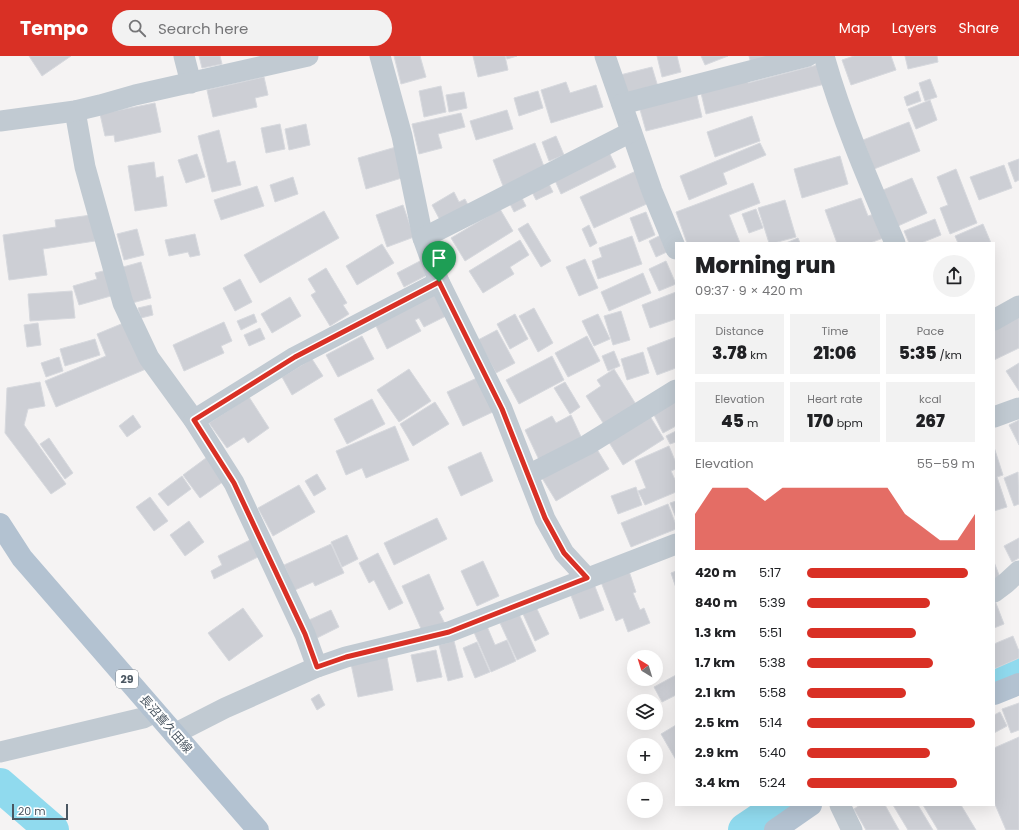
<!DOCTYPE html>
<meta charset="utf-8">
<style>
body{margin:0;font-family:Poppins,"Noto Sans JP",sans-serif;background:#f2f2f2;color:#202124;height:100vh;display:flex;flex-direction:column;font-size:15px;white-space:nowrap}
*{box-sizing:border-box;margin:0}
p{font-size:13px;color:#757577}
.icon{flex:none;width:22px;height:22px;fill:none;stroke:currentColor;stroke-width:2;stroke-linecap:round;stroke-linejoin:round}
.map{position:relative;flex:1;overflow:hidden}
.sheet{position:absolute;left:675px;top:186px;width:320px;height:564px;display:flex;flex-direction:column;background:#fff;border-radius:0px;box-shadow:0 4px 16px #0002}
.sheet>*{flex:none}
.needle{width:26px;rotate:322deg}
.controls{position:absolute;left:627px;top:594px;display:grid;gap:8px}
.controls a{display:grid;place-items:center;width:36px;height:36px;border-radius:50%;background:#fff;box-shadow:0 4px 16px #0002;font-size:20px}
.scale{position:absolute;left:12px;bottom:10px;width:56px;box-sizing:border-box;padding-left:4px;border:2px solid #4a5661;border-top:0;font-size:11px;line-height:14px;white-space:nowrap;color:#4a5661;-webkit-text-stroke:3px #fff;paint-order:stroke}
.pin{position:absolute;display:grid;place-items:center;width:34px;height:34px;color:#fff;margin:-41px -17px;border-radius:50% 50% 50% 0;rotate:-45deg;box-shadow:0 0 4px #0007}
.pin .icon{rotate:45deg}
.round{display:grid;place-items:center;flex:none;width:42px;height:42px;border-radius:21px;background:#f2f2f2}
.headline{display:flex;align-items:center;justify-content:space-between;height:68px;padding:0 20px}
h1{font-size:22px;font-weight:800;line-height:30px}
.figures{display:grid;grid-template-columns:repeat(3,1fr);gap:6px;height:68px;padding:4px 20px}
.figures div{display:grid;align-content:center;border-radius:0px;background:#f2f2f2;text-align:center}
.figures b{font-size:17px;font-weight:800}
.figures small{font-size:11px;font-weight:400}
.figures p{font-size:11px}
.chart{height:112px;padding:8px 20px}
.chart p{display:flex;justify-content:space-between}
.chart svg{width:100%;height:72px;margin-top:4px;fill:#d93025;opacity:.7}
ul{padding:0 20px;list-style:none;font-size:13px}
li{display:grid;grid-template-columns:64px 48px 1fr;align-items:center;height:30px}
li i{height:10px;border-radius:5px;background:#d93025}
header{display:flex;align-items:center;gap:24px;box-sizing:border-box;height:56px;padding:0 20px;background:#d93025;color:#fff}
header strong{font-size:19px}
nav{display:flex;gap:22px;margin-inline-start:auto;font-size:14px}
.search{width:280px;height:36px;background:#f2f2f2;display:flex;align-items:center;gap:10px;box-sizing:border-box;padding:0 14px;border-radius:22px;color:#757577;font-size:15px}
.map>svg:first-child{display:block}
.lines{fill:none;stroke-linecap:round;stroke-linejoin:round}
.river{stroke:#90daee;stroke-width:34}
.building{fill:#cdcfd5;stroke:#d7d9de}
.street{stroke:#c1cad2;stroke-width:21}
.primary{stroke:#b3c2d1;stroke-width:22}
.route-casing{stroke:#fff;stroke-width:8}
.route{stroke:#d93025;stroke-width:5}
.labels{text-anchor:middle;stroke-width:4;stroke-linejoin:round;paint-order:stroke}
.shield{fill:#fff;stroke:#808990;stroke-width:1}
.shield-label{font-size:11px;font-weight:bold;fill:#4a5661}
.street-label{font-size:12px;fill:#4a5661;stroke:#fff}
</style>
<header>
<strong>Tempo</strong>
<div class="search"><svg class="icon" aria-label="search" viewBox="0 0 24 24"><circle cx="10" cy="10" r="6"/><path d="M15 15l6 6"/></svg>Search here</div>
<nav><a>Map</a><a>Layers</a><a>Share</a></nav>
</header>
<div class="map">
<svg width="1019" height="774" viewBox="0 0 1019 774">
<rect width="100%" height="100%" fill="#f5f3f3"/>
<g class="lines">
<!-- river -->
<g class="river">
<path d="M994,620L1019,610"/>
<path d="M0,729L52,774"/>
<path d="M745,774L782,749"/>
</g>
</g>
<!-- building -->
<g class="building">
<path d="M29,0H71L42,20Z"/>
<path d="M199,0H220L222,8L202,12Z"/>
<path d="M394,0H420L426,21L401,28Z"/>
<path d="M473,0H505L508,14L478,21Z"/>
<path d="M506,0H517L507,3Z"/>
<path d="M657,0H677L681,16L662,21Z"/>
<path d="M701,0H728L705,9Z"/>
<path d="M749,0H780L751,8Z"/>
<path d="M854,0H891L896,14L851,29L842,4Z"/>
<path d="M905,0H937L938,6L908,13Z"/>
<path d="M821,8L825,28L706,58L700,33L747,21L748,27Z"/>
<path d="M652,11L658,31L625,40L620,19Z"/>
<path d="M264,21L268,39L255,42L257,51L213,61L207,34Z"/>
<path d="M930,23L937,41L925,45L919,27Z"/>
<path d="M566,26L570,37L596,29L603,51L551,67L541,34Z"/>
<path d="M441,30L446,56L424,61L419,35Z"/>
<path d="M538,35L543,52L519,60L514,42Z"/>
<path d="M696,35L702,61L646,75L639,50Z"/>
<path d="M918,35L921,45L907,50L904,41Z"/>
<path d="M464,36L467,52L449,56L446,39Z"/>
<path d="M930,44L937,64L916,73L908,53Z"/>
<path d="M155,47L161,76L115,86L114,79L105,80L100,58Z"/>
<path d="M507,54L513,73L476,84L470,65Z"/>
<path d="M461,57L465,71L438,78L442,92L419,98L412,68Z"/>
<path d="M752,60L760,85L715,101L707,76Z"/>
<path d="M909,66L920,95L874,113L863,84Z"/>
<path d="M280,68L285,93L266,97L261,72Z"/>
<path d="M306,68L310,89L289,94L285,73Z"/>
<path d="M219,74L227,107L235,105L241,129L212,136L198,80Z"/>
<path d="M556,80L564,99L549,105L542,86Z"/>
<path d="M535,87L545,113L503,130L493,104Z"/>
<path d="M760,87L766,99L723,117L727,128L689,144L680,120Z"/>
<path d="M396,91L405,121L366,133L358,102Z"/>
<path d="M608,94L616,111L561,138L553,120Z"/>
<path d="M197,98L205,121L186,127L178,104Z"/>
<path d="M840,100L848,128L802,142L794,113Z"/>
<path d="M1019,103V124L1015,126L1008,107Z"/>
<path d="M154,106L156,122L163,120L167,150L135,155L128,110Z"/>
<path d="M1004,109L1012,132L979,144L970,121Z"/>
<path d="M956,113L977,167L950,178L940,152L948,149L937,121Z"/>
<path d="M636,115L651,146L594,172L580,141Z"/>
<path d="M293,121L298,138L275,146L270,129Z"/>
<path d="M912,122L927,157L898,170L883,134Z"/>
<path d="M547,124L553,136L536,144L530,132Z"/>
<path d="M753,127L760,147L729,159L740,187H687L676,156Z"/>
<path d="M257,130L264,150L221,164L214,144Z"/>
<path d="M454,136L459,146L465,143L469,151L441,166L432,149Z"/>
<path d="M521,140L526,150L514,156L509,146Z"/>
<path d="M861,142L868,160L877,157L886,181L870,187H837L825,154Z"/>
<path d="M785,144L796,181L774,187H769L758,152Z"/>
<path d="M403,149L414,181L387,191L376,159Z"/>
<path d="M500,153L513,175L465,205L451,182Z"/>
<path d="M756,153L763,172L749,177L742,158Z"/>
<path d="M324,155L339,182L260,227L244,199Z"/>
<path d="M646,156L655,179L639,186L630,162Z"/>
<path d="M91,159L95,185L43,193L47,219L9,224L3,179L56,171L55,164Z"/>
<path d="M935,163L941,179L921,187H909L904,175Z"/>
<path d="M528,167L551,205L541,211L518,173Z"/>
<path d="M983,168L991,187H958L955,180Z"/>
<path d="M589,169L597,187L590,191L582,173Z"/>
<path d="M137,173L144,199L124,204L117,178Z"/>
<path d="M195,178L200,199L190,201L188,196L169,200L165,184Z"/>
<path d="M661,179L669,195L656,201L649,185Z"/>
<path d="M632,180L642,208L598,223L592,205L602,201L599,192Z"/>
<path d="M798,182L800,187H786Z"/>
<path d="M520,184L529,199L510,211L514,218L483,237L469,215Z"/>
<path d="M382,188L394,207L357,229L346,210Z"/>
<path d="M585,203L598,232L579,240L566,211Z"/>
<path d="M420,205L427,219L404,231L397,217Z"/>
<path d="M666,205L676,228L659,235L649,213Z"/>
<path d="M141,206L151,242L132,247L123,211Z"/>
<path d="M326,212L347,247L343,249L349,258L330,270L311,239L316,236L308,223Z"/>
<path d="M111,213L118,238L79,249L73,230L97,223L95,217Z"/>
<path d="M643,217L651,237L609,255L601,236Z"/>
<path d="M240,223L252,246L235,255L223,232Z"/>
<path d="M72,235L75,262L30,265L28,238Z"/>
<path d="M436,236L448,259L424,271L419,262L415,264L421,275L387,293L375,268Z"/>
<path d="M676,236V263L650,272L642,249Z"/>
<path d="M290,241L301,260L272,277L261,258Z"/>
<path d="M151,249L153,259L141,262L138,252Z"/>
<path d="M534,252L553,287L538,296L519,260Z"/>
<path d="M621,255L630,284L613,289L604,260Z"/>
<path d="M254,258L257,266L241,274L237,265Z"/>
<path d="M515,258L528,283L510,293L497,268Z"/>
<path d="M598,258L610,283L594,290L582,265Z"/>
<path d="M1019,260V292L994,304V272Z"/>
<path d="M126,266L146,313L56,351L45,325L106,300L97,278Z"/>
<path d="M224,266L232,285L221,290L224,297L184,315L173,289Z"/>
<path d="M38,267L41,289L27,291L24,269Z"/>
<path d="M260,272L265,283L249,290L244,279Z"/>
<path d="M497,274L515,307L496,317L478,284Z"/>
<path d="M362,280L374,303L338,321L326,299Z"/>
<path d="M587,280L600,305L568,321L555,297Z"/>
<path d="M676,281V312L657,319L647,292Z"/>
<path d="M95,283L100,299L65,310L60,293Z"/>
<path d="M614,295L620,310L608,315L602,300Z"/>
<path d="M643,296L649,317L627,324L621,303Z"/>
<path d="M552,300L564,324L519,348L506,324Z"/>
<path d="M59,301L63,315L46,321L41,307Z"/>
<path d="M312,303L323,320L292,339L282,321Z"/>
<path d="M1019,307V335L1006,315Z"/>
<path d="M409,313L431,345L399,366L377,334Z"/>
<path d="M614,313L637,350L605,370L586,340L601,330L597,324Z"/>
<path d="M481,320L497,354L463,370L447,336Z"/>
<path d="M40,326L45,350L28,353L24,369L66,428L51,438L5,377L7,332Z"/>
<path d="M565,326L580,351L570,358L554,332Z"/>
<path d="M249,341L269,372L248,387L244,381L227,392L209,367Z"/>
<path d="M673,342L676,348V370L663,377L651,353Z"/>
<path d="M372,343L385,368L347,388L334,363Z"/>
<path d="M435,346L449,368L413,390L400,368Z"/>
<path d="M648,357L664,383L623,409L607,383Z"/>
<path d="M133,359L141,371L127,381L119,370Z"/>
<path d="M571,359L583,385L540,406L525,374L552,360L556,367Z"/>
<path d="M1019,364V389L1009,369Z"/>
<path d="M395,370L409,404L366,422L362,412L346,419L336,395Z"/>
<path d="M676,375V386L670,388L666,380Z"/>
<path d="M49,382L73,417L65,423L40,388Z"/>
<path d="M595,390L609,413L556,445L542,422Z"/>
<path d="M669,390L676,407V413L671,415L676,426V436L645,449L638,435L646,432L635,405Z"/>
<path d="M994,391L1003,419L997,421L1007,451L994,455Z"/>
<path d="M481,396L493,425L461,440L448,411Z"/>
<path d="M210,399L227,423L200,442L183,419Z"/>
<path d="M1018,416L1019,448L1014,450L1004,422Z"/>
<path d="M317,418L326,433L314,440L305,425Z"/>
<path d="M182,420L191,433L168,450L158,438Z"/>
<path d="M299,429L315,456L273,480L258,452Z"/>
<path d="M636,431L642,449L618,458L611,440Z"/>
<path d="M150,441L168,465L154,475L136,451Z"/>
<path d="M676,445V462L670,447Z"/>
<path d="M668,448L676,469V473L631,491L621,467Z"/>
<path d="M437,462L447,483L394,509L384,487Z"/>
<path d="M189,465L204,486L185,500L170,479Z"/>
<path d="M347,479L358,503L342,511L331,486Z"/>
<path d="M254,482L262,499L214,523L211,515L222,509L218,500Z"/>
<path d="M1019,482V502L1012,506L1004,490Z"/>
<path d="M331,488L344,517L315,530L313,526L295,534L284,509Z"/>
<path d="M378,497L403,547L389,554L374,524L369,527L359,507Z"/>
<path d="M483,505L499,540L477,550L461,515Z"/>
<path d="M994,506L1001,524L994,527Z"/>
<path d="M629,515L636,536L633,537L640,554L644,552L650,567L628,576L623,562L616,565L601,526Z"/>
<path d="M676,515V532L671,517Z"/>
<path d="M429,518L444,553L439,556L445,568L423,577L402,530Z"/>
<path d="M594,528L604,554L580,563L570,537Z"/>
<path d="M994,542L1004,568L994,572Z"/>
<path d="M536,551L549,578L535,585L523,558Z"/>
<path d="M243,552L263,580L229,605L208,577Z"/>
<path d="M331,554L339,571L317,582L309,564Z"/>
<path d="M519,558L536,595L517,604L500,567Z"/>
<path d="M486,568L495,589L507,584L516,605L491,616L473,574Z"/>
<path d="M1013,580L1019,595V602L994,613V588Z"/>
<path d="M454,585L463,621L448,625L439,589Z"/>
<path d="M477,586L490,616L475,622L463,592Z"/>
<path d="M436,594L442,621L417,626L411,599Z"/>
<path d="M387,601L393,634L358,641L351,608Z"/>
<path d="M676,619V639L662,646L654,631Z"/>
<path d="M319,638L325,649L317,654L311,643Z"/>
<path d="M1019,647V674L1011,677L1002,653Z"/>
<path d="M1000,656L1007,670L994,677V659Z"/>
<path d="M676,669V704L661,678Z"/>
<path d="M1019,681V774H1006L994,746V692Z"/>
<path d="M860,749H885L899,774H866L854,753Z"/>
<path d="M893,749H918L933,774H908Z"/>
<path d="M923,749H961L976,774H938Z"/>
</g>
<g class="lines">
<!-- street -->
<g class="street">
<path d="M184,0L191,27"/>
<path d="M380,0L402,80L423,182L439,226L502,353L545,463L564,497L587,522"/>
<path d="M605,0L652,135L676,193"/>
<path d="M824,0C842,64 869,126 895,187"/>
<path d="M622,48L808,0"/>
<path d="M75,55L85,111L123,247L149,302L194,364L234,427L305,578L317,611"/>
<path d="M0,65L75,55L100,49L135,39L308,0"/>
<path d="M423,182L631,76"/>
<path d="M994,264L1019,250"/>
<path d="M994,361L1019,352"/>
<path d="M194,364L295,301L439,226"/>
<path d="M528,419L587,389L676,334"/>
<path d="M994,536L1006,527L1019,515"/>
<path d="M174,678L225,652L317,611L346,601L449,576L676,488"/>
<path d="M0,696L143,662L155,656"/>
<path d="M840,749L852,774"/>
</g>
<!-- primary -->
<g class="primary">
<path d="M0,468L22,502L258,774"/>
<path d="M994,638L1019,628"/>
<path d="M775,774L811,749"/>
</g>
</g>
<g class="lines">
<defs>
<path id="route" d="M439,226L502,353L545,462L564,497L587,522L449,576L346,601L317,611L305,578L234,427L194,364L295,301Z"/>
</defs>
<!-- route casing -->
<use href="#route" class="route-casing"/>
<!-- route -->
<use href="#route" class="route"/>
</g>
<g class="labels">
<!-- shield labels -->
<rect class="shield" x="116" y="614" width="22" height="18" rx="3"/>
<g class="shield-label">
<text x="127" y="627">29</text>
</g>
<!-- street labels -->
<g class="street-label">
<text transform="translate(166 668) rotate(49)" y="4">長沼喜久田線</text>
</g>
</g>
</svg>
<div class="controls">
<a><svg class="needle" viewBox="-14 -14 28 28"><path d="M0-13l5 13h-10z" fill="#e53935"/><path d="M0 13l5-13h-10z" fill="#757577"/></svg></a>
<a><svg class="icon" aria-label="layers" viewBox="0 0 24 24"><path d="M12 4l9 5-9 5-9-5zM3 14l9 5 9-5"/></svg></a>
<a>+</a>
<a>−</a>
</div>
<div class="scale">20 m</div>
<div class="pin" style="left:439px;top:226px;background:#1e9e55"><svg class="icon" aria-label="arrive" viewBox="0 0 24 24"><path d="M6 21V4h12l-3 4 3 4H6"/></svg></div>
<section class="sheet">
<div class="headline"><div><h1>Morning run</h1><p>09:37 · 9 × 420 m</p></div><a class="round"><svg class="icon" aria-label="share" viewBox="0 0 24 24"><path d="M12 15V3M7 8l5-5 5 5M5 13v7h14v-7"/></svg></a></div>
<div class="figures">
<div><p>Distance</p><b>3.78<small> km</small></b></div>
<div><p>Time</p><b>21:06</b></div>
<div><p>Pace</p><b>5:35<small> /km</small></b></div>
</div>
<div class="figures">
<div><p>Elevation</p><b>45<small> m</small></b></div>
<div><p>Heart rate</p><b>170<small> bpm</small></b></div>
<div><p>kcal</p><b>267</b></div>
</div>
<div class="chart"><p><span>Elevation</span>55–59 m</p>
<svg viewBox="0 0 160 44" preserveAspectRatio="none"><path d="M0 44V22L10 6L20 6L30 6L40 14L50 6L60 6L70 6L80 6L90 6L100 6L110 6L120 22L130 30L140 38L150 38L160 22V44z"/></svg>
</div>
<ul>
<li><b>420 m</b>5:17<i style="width:96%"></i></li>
<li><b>840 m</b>5:39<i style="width:73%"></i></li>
<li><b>1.3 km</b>5:51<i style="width:65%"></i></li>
<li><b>1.7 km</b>5:38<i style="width:75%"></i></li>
<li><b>2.1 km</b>5:58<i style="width:59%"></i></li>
<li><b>2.5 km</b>5:14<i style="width:100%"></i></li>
<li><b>2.9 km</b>5:40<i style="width:73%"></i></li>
<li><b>3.4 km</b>5:24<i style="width:89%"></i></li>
</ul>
</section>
</div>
